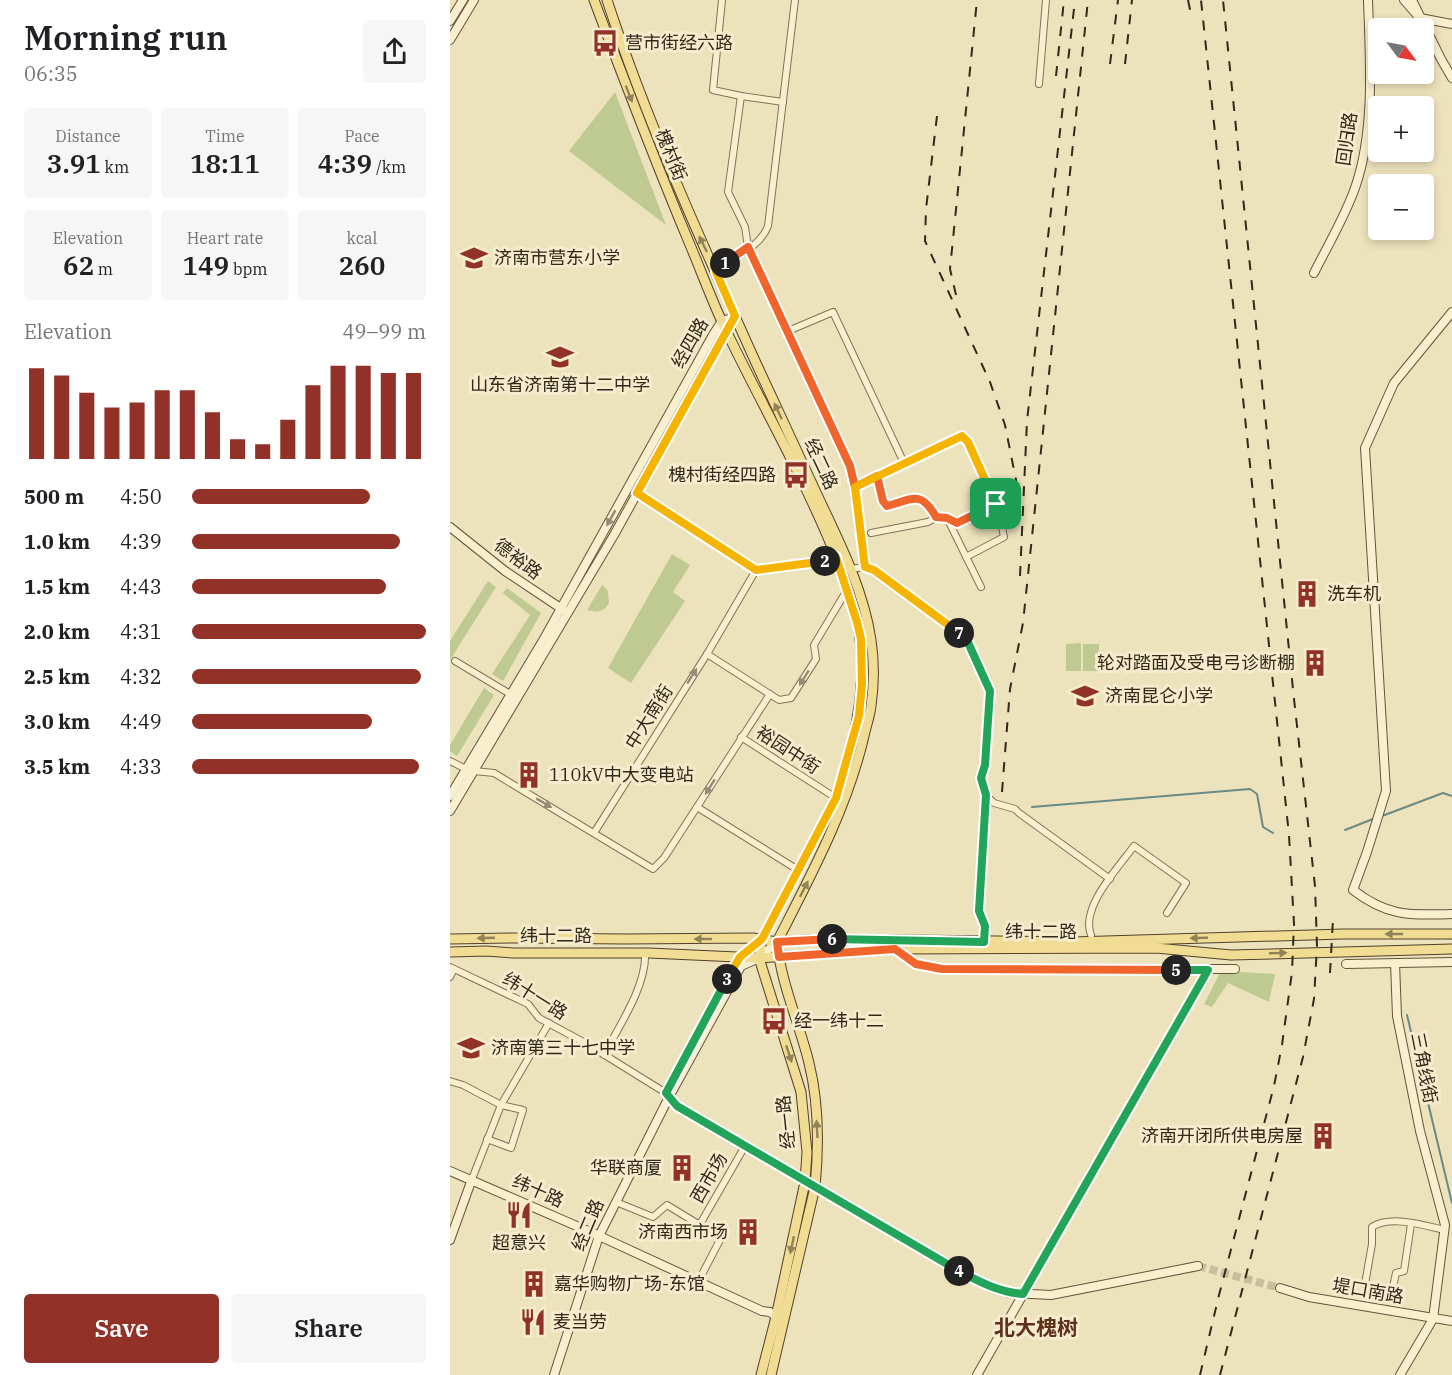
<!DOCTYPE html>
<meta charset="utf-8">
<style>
body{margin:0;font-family:"IBM Plex Serif","Noto Sans SC",serif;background:#f6f6f6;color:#202124;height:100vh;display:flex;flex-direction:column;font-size:22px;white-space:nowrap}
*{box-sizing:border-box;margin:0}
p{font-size:20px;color:#757577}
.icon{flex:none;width:33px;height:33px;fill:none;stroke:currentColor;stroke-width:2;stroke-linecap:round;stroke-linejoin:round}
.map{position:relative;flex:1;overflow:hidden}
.details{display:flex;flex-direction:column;background:#fff;width:450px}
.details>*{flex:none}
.needle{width:39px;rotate:122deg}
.controls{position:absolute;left:918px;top:18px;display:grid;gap:12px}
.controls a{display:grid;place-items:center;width:66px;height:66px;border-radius:6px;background:#fff;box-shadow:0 3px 9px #0003;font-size:30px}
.pin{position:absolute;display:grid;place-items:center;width:51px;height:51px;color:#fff;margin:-26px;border-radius:12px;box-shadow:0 3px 9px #0006}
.km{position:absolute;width:30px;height:30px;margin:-15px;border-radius:50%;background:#222;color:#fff;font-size:16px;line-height:30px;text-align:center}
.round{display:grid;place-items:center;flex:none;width:63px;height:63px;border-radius:6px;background:#f6f6f6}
.overview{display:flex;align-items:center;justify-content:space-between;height:102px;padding:0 24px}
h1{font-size:33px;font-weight:600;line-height:45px}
.stats{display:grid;grid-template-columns:repeat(3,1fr);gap:9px;height:102px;padding:6px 24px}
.stats div{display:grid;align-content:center;border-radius:6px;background:#f6f6f6;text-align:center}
.stats b{font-size:26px;font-weight:600}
.stats small{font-size:16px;font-weight:400}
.stats p{font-size:16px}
.chart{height:168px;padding:12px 24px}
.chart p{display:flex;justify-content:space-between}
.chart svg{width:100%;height:108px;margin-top:6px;stroke:#913128;stroke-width:6}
.cta{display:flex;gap:12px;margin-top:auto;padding:12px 24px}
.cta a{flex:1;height:69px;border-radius:6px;background:#913128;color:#fff;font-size:24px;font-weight:600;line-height:69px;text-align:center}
.cta a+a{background:#f6f6f6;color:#202124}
ul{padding:0 24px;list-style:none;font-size:20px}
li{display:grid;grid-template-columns:96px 72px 1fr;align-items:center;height:45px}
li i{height:15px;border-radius:8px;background:#913128}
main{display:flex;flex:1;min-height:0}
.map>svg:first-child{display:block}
.green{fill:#beca91}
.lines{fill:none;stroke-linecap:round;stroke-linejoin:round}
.stream{stroke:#688b85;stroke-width:2}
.secondary-tunnel{stroke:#c7be9d;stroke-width:8;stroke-dasharray:8 4;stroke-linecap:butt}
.street-casing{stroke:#847357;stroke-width:8}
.secondary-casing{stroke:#65543a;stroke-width:10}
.primary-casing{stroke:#51402b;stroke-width:11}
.street{stroke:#f8efcf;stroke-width:6}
.secondary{stroke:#f8efcf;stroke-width:8}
.primary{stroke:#f1dc94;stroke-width:9}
.rail{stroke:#33291b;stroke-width:2;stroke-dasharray:10 10;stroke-linecap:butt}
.oneway{fill:#928258}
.oneway2{fill:#968c75}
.split-1-casing{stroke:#fff;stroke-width:12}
.split-2-casing{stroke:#fff;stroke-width:12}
.split-3-casing{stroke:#fff;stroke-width:12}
.split-4-casing{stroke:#fff;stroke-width:12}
.split-5-casing{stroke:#fff;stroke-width:12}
.split-6-casing{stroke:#fff;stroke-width:12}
.split-7-casing{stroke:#fff;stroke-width:12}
.split-8-casing{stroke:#fff;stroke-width:12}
.split-1{stroke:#f0652b;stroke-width:8}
.split-2{stroke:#f5b400;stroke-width:8}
.split-3{stroke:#f5b400;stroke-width:8}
.split-4{stroke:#22a559;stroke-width:8}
.split-5{stroke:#22a559;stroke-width:8}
.split-6{stroke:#f0652b;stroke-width:8}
.split-7{stroke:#22a559;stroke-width:8}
.split-8{stroke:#f5b400;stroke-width:8}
.labels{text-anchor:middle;stroke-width:6;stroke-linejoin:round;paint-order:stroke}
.poi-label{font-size:18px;fill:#33291b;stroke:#f4eccc;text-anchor:start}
.street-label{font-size:18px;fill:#33291b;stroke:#f4eccc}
.quarter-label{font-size:21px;font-weight:bold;fill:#5f301b;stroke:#f4eccc}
</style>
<main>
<section class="details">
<div class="overview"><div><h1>Morning run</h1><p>06:35</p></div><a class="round"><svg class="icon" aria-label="share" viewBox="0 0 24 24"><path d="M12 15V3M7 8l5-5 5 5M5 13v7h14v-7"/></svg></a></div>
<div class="stats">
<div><p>Distance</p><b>3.91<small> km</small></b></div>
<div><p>Time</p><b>18:11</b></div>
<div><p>Pace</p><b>4:39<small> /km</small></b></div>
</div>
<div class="stats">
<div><p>Elevation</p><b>62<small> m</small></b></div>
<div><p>Heart rate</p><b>149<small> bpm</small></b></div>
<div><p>kcal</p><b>260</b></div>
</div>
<div class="chart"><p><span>Elevation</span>49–99 m</p>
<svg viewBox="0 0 160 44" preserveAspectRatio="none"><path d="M5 44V7M15 44V10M25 44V17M35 44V23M45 44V21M55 44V16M65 44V16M75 44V25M85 44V36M95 44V38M105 44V28M115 44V14M125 44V6M135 44V6M145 44V9M155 44V9"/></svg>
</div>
<ul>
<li><b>500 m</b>4:50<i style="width:76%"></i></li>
<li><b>1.0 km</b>4:39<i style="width:89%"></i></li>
<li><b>1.5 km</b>4:43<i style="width:83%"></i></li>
<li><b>2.0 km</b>4:31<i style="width:100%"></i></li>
<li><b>2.5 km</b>4:32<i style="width:98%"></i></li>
<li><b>3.0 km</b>4:49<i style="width:77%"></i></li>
<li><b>3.5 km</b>4:33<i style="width:97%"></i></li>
</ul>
<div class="cta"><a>Save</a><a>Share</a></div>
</section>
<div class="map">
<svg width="1002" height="1375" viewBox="0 0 1002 1375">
<rect width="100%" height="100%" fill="#ece3bd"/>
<!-- green -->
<g class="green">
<path d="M165,92L216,225L119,151Z"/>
<path d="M222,554L240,565L223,592L235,601L181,683L158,668Z"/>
<path d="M38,581L46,587L0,660V641Z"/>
<path d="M152,585L158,591L159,603C154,612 147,613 137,610Z"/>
<path d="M57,588L91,613L53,681L42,674L80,615L53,593Z"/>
<path d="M631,643V671H616V644Z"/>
<rect x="633" y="644" width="16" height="27"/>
<path d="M34,688L44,695L7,756L0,751V745Z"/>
<path d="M771,971L825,974L819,1002L778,983L762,1007L754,1004Z"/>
</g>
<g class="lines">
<!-- stream -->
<g class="stream">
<path d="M582,807L800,789L807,794L813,827L823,833"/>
<path d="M932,816L993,793L1002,796"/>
<path d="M895,830L923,819"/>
<path d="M957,1015L1002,1203"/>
</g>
<!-- secondary-tunnel -->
<path class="secondary-tunnel" d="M748,1266L830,1288"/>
<defs>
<g id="street">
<path d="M272,0L263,90L291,96L278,192L295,227L298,247L400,466L415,567L399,569"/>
<path d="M589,84L596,0"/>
<path d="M291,96L333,102"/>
<path d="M266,272C283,256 310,248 318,226L345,0"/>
<path d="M338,331L383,312L454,463"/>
<path d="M427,476L433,501L437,506C463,499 472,490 487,517"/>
<path d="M405,487L512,436L518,442L548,507L554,537L516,557"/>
<path d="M187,493L306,570"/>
<path d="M497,518L531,587"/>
<path d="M421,533L478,522L487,517L497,518L507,523L546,504"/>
<path d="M415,567L424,570L516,638L540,691L535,765L531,779L536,795L529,911L535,925V942"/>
<path d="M306,570L376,561L381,557H385"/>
<path d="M257,654L329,700L341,698L366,659L364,645L397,590"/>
<path d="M5,661L60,694"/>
<path d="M291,737L386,798"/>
<path d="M0,761L16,769"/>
<path d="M24,771L44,773L203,869L214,858L320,694"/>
<path d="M536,795L544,803L565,809L569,813L660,879"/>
<path d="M247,807L348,870"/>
<path d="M144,833L257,654L306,570"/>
<path d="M641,935C630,907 669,867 684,846L736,883L717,913"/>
<path d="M0,967L78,1004L89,1018L137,1044L216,1093L227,1106L365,1187"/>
<path d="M0,977L4,969"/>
<path d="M154,1055C169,1026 197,985 195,953"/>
<path d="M0,1081L13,1085L51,1105L73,1110L61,1148L37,1139"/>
<path d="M22,1179L51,1105L99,1023"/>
<path d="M166,1202L203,1217L217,1205L271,1238L248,1282"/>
<path d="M249,1226L295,1146"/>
<path d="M915,1284L922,1244V1227C941,1215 973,1225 995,1230"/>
<path d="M943,1287L946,1273L954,1271L961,1224"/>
</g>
<g id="secondary">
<path d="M954,0L968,16"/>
<path d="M962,0L991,59L1002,78"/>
<path d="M970,18L1002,24"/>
<path d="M0,21L13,0"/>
<path d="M0,40L24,0"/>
<path d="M864,273C878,245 897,213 906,185C925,129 920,58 918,0"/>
<path d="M1002,312L944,383L915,448L936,791L917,852L903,890C938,917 960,915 1002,914"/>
<path d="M0,527L55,571L115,611"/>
<path d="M0,796L95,637L263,335L272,321L285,317"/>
<path d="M0,811L164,535L285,317"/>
<path d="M445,949L466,964L492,969H785"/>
<path d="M945,963L947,1016L970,1131L995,1225L983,1319L950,1375"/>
<path d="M896,964L1002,962"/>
<path d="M253,1024L290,957L312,939"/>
<path d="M0,1171L145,1234L312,1311L320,1312L326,1317"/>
<path d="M365,1187L530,1282L559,1293L601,1295L748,1266"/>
<path d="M0,1240L22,1179"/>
<path d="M830,1288L859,1297L1002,1321"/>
<path d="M104,1375L149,1236L219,1097L291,966L309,958L327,942"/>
<path d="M527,1375L758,970"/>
</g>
<g id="primary">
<path d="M144,0C174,80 205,161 238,240C250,268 260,296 273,324C309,400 352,473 384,552C394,579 407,609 410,638C417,693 403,746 386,798L312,939L309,958L351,1092L357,1152L355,1182L326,1317L311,1375"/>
<path d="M157,0C198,125 252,243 306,363C327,409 349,455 370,501C391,545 414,592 421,640C424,660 424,685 421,706C420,716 416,726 414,736C397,809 361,875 327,942"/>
<path d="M0,939L65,938L176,939L303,938L327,942L373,939L622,942L893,934H1002"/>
<path d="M0,952L36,951L63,953H199L309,958L445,949L706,948L781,955L1002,949"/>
<path d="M321,1375L365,1187C369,1146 369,1103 359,1063C349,1022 331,984 327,942"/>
</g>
</defs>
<!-- street casing -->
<use href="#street" class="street-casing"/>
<!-- secondary casing -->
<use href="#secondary" class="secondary-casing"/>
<!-- primary casing -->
<use href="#primary" class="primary-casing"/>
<!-- street -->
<use href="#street" class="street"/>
<!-- secondary -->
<use href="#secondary" class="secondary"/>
<!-- primary -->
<use href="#primary" class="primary"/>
<!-- rail -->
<g class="rail">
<path d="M738,0L742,19"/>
<path d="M660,64L668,0"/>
<path d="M675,64L682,0"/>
<path d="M606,76L614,0"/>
<path d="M487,116L476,209L475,241L540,382L555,425L568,490"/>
<path d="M506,295L500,269L527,0"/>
<path d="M570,576L577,421L625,0"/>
<path d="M552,792L560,689L573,623L638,0"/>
<path d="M880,973L883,919"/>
<path d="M750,1375L769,1295L824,1086L832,1045L842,972L844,924L839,835L751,0"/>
<path d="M770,1375L853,1057L864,999L867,946L865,886L844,699L773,0"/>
</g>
</g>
<!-- one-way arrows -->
<defs><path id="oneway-solid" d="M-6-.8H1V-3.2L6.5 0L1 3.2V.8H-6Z" transform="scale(1.5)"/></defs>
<g class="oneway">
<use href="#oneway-solid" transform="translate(179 94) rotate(69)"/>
<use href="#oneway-solid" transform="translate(253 244) rotate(-116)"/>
<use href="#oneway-solid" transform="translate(328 411) rotate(-115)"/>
<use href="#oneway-solid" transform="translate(354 889) rotate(-63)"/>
<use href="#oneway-solid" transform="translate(944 934) rotate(180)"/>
<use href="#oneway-solid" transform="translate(36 938) rotate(178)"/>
<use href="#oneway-solid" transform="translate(749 938) rotate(178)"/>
<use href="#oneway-solid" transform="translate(253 939) rotate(-180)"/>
<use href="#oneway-solid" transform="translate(828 953) rotate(-2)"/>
<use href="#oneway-solid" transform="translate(339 1054) rotate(72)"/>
<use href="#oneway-solid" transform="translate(367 1129) rotate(-93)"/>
<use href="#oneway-solid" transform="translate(342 1245) rotate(102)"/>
</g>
<g class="oneway2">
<use href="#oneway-solid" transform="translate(161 518) rotate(119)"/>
<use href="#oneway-solid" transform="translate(242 676) rotate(-58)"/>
<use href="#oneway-solid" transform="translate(354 678) rotate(122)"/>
<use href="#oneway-solid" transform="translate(260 787) rotate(122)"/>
<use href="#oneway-solid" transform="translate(94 803) rotate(31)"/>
</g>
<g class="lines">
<defs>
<path id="split-1" d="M275,263L298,247L400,466L405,487L427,476L433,501L437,506C463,499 471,490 486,517L497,518L507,523L546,504"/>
<path id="split-2" d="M275,263L266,272L285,316L187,493L306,570L375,561"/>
<path id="split-3" d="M277,979L290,957L312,939L386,798L400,748L409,716L412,684L411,639L407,622L386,557H381L375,561"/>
<path id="split-4" d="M277,979L216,1093L227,1106L509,1271"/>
<path id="split-5" d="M509,1271C530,1282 549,1292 573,1294L758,970H726"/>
<path id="split-6" d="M382,939L327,942L329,957L445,949L466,964L492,969L726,970"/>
<path id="split-7" d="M382,939L534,942L535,926L529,911L536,795L531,778L535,765L540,691L516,638L509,633"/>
<path id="split-8" d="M509,633L424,570L415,567L405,487L512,436L518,442L546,504"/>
</defs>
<!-- split-1 casing -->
<use href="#split-1" class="split-1-casing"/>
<!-- split-2 casing -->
<use href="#split-2" class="split-2-casing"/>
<!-- split-3 casing -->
<use href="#split-3" class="split-3-casing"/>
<!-- split-4 casing -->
<use href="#split-4" class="split-4-casing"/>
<!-- split-5 casing -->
<use href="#split-5" class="split-5-casing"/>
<!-- split-6 casing -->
<use href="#split-6" class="split-6-casing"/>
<!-- split-7 casing -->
<use href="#split-7" class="split-7-casing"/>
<!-- split-8 casing -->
<use href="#split-8" class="split-8-casing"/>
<!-- split-1 -->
<use href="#split-1" class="split-1"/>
<!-- split-2 -->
<use href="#split-2" class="split-2"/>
<!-- split-3 -->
<use href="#split-3" class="split-3"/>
<!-- split-4 -->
<use href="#split-4" class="split-4"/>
<!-- split-5 -->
<use href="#split-5" class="split-5"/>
<!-- split-6 -->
<use href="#split-6" class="split-6"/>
<!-- split-7 -->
<use href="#split-7" class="split-7"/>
<!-- split-8 -->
<use href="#split-8" class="split-8"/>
</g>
<!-- icons -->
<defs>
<symbol id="bus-bare" viewBox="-9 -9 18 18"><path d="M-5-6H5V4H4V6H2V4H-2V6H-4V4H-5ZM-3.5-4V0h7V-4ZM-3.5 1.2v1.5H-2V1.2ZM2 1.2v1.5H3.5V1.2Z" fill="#913128" stroke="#f4eccc" stroke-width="2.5" paint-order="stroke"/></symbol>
<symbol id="school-bare" viewBox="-9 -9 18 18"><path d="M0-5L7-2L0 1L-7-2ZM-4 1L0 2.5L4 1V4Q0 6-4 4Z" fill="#913128" stroke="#f4eccc" stroke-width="2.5" paint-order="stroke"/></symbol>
<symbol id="building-bare" viewBox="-9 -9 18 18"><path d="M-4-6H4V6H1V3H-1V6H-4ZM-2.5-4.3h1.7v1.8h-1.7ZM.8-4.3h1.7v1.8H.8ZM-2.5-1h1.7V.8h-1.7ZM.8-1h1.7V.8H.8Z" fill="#913128" stroke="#f4eccc" stroke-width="2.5" paint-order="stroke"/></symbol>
<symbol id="restaurant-bare" viewBox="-9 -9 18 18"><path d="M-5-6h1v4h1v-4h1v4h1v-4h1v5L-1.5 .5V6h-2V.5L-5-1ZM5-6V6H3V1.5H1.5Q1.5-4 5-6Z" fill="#913128" stroke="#f4eccc" stroke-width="2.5" paint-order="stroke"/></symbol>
</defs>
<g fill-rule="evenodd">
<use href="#bus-bare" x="136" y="24" width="38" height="38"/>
<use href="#school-bare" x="5" y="239" width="38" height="38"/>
<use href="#school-bare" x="91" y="338" width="38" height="38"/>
<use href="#bus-bare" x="327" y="456" width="38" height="38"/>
<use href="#building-bare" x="838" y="575" width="38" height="38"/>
<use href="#building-bare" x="846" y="644" width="38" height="38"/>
<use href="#school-bare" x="616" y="677" width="38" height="38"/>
<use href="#building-bare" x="60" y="756" width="38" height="38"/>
<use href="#bus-bare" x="305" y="1002" width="38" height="38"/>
<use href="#school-bare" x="2" y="1029" width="38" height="38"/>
<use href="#building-bare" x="854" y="1117" width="38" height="38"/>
<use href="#building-bare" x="213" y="1149" width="38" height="38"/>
<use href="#restaurant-bare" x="50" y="1196" width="38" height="38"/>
<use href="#building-bare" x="279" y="1213" width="38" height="38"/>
<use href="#building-bare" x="65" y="1265" width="38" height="38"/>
<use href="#restaurant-bare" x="64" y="1303" width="38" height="38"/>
</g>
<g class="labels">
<!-- poi labels -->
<g class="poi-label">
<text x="175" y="49">营市街经六路</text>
<text x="44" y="264">济南市营东小学</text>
<text x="110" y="391" text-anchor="middle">山东省济南第十二中学</text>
<text x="326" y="481" text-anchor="end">槐村街经四路</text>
<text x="877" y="600">洗车机</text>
<text x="845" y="669" text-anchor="end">轮对踏面及受电弓诊断棚</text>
<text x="655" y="702">济南昆仑小学</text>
<text x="99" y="781">110kV中大变电站</text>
<text x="344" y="1027">经一纬十二</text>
<text x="41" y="1054">济南第三十七中学</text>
<text x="853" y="1142" text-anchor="end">济南开闭所供电房屋</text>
<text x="212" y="1174" text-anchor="end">华联商厦</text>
<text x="278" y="1238" text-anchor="end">济南西市场</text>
<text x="69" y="1249" text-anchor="middle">超意兴</text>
<text x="104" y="1290">嘉华购物广场-东馆</text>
<text x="103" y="1328">麦当劳</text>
</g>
<!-- street labels -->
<g class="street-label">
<text transform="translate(897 139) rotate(-82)" y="6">回归路</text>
<text transform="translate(221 155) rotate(68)" y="6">槐村街</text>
<text transform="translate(240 343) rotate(-60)" y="6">经四路</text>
<text transform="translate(371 464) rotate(65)" y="6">经二路</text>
<text transform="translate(68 559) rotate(37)" y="6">德裕路</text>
<text transform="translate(199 717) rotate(-58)" y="6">中大南街</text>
<text transform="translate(338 750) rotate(33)" y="6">裕园中街</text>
<text x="591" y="938">纬十二路</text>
<text x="106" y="942">纬十二路</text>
<text transform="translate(85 996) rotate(32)" y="6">纬十一路</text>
<text transform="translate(974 1068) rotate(79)" y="6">三角线街</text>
<text transform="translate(336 1122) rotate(-96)" y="6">经一路</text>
<text transform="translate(259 1178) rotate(-60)" y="6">西市场</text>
<text transform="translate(88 1191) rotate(24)" y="6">纬十路</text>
<text transform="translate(138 1225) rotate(-67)" y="6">经二路</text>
<text transform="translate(918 1291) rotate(10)" y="6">堤口南路</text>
</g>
<!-- quarter labels -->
<g class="quarter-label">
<text x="586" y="1335">北大槐树</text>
</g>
</g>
</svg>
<div class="controls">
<a><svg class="needle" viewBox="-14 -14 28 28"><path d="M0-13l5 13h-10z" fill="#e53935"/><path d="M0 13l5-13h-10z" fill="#757577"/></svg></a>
<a>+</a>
<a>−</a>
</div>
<div class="pin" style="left:546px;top:504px;background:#1e9e55"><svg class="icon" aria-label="arrive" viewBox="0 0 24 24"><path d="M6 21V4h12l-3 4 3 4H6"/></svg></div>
<b class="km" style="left:275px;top:263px">1</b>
<b class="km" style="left:375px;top:561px">2</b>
<b class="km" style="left:277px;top:979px">3</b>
<b class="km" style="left:509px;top:1271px">4</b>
<b class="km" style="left:726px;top:970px">5</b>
<b class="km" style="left:382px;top:939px">6</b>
<b class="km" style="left:509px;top:633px">7</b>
</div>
</main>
